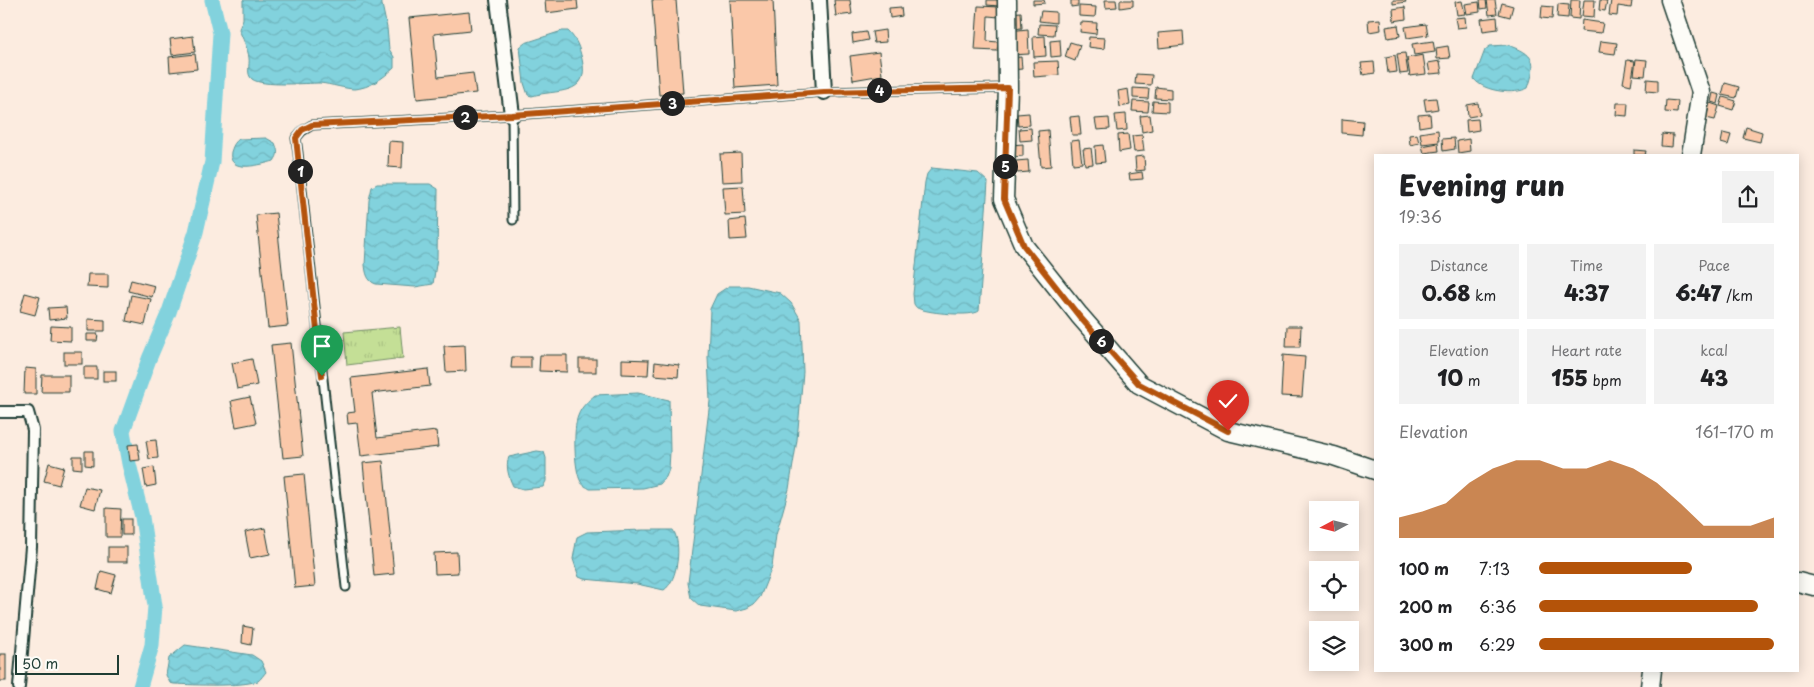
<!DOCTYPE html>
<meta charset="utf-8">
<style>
body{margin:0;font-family:"Playpen Sans",sans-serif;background:#f2f2f2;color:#202124;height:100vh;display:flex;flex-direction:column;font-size:19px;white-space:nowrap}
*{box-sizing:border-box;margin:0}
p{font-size:16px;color:#757577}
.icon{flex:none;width:28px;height:28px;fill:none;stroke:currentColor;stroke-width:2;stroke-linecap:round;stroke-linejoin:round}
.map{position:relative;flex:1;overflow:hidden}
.panel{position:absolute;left:1374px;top:154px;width:425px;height:518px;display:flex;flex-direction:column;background:#fff;border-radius:0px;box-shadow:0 2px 12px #0003}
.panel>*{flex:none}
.needle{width:32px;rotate:263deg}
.buttons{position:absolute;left:1309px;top:501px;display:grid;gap:10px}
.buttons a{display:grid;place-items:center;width:50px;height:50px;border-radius:0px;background:#fff;box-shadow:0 2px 12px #0003;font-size:25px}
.scale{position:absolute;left:15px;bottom:12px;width:104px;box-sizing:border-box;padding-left:5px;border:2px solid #1f3d34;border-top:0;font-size:14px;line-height:18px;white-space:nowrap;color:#1f3d34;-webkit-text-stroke:4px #fdfcf7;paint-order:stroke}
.pin{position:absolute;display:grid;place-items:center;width:42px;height:42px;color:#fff;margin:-51px -21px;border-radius:50% 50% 50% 0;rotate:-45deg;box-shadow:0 0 5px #0007}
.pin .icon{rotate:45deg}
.km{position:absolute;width:25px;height:25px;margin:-12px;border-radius:50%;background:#222;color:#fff;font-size:14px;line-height:25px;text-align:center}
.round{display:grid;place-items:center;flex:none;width:52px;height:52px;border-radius:0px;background:#f2f2f2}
.head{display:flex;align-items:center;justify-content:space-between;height:85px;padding:0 25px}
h1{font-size:28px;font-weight:800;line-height:38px}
.stats{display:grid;grid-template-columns:repeat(3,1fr);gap:8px;height:85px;padding:5px 25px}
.stats div{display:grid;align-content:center;border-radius:0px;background:#f2f2f2;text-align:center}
.stats b{font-size:21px;font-weight:800}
.stats small{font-size:14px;font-weight:400}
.stats p{font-size:14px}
.chart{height:140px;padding:10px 25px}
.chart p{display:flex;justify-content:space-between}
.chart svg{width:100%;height:90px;margin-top:5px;fill:#b45309;opacity:.7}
ul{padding:0 25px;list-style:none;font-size:16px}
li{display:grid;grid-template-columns:80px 60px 1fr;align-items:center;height:38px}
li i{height:12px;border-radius:6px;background:#b45309}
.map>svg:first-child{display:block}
.grass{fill:url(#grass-tufts);stroke:#728e65}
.water{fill:url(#water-waves);stroke:#5a9699}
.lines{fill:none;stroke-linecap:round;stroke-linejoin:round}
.canal{stroke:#82d2dd;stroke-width:15}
.building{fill:#fac8a9;stroke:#1f3d34}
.service-casing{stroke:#1f3d34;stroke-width:11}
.pedestrian-casing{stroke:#1f3d34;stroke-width:14}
.minor-casing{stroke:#1f3d34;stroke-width:18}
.tertiary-casing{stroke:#1f3d34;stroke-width:21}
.service{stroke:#fdfcf7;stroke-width:7}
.pedestrian{stroke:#fdfcf7;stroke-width:10}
.minor{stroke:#fdfcf7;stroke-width:14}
.tertiary{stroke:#fdfcf7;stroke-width:18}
.route-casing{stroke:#fff;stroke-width:10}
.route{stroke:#b45309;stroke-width:6}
</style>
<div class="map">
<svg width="1814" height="687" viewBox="0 0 1814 687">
<defs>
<pattern id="grass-tufts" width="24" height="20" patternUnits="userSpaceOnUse" patternTransform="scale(1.25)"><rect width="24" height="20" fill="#c4df96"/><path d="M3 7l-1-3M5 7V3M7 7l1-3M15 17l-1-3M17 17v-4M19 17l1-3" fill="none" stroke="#a8c082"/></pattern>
<pattern id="water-waves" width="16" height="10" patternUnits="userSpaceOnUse" patternTransform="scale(1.25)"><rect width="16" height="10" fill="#82d2dd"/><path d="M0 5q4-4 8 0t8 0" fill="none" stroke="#70b5be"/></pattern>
</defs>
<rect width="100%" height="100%" fill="#fcece0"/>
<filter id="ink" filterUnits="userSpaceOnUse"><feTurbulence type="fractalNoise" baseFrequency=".02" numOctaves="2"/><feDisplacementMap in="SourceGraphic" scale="10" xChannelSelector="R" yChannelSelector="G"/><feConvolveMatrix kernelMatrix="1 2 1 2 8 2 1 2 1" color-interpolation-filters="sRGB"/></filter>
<g filter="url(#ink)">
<!-- grass -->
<path class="grass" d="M400,327L403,358L347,365L344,332Z"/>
<!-- water -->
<g class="water">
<path d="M243,0H381L387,28L389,49L394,57V68C383,78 370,88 354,89C347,89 330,84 320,83C306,83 262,87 252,79C246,74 250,65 249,58C248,48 242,38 239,29L243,19Z"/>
<path d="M562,31H568C577,40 579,47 582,59C591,97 555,89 532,96L528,95L524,83L520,47L525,43Z"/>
<path d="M1508,45C1535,54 1537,62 1528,88C1515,95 1484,92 1474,79L1485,50L1490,46Z"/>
<path d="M266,138L275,143C278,151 279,154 274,161C263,164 227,175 231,152C233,146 234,143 239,139Z"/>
<path d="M932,168L978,173L988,182L979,311C972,317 929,313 920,309C916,308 916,307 914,304L913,294L925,182L927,174Z"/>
<path d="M377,184H430L438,189L437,258L433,284L415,287L376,284C367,281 366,273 365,265L369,200L372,187Z"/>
<path d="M729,286H748L780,293L791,303L801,320L803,372L797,440L789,489L776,535L772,567L760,597L754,604L747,608L736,611L700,606L691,598L688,583L710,401L708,357L710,309L717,294Z"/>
<path d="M638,393L669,400L670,452L669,469L666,477L660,484L643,488L590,489C587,487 582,485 581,482C574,471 573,427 578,416C581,407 588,401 595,395Z"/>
<path d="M537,451L544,452L546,458V481L543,487L523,489L513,486C509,478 505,466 509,457Z"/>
<path d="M643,530H673C682,543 678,581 664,590L637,584L584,579L579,577L573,559L577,537L587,532Z"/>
<path d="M185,645L252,655L261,661L266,672C264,674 261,679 258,681C239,687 196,685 174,684L170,683L166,675L169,658Z"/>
</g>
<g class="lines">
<!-- canal -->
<path class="canal" d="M140,687L152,645L155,606L142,517L129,464L123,431L149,359L169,312L196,232L212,162L220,33L212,0"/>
</g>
<!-- building -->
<g class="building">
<path d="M545,0H577L578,9L546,13Z"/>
<path d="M652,0H676L683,93L659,95Z"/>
<path d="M730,0H773L777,85L735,88Z"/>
<path d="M834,0H850L852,14L836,16Z"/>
<path d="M987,0H1000L999,6L987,5Z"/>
<path d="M1033,0H1044L1045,3L1033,4Z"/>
<path d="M1071,0H1078V6L1071,7Z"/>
<path d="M1105,0H1116L1117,7L1106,8Z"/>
<path d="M1120,0H1133V6L1120,8Z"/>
<path d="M1393,0H1405L1406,2L1393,4Z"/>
<path d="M1480,0H1486L1487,8L1481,9Z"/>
<path d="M1487,0H1495L1497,14L1489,15Z"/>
<path d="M1571,0H1580L1579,19L1570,18Z"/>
<path d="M1584,0H1595L1594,17L1582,16Z"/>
<path d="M1600,0L1607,1L1605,11L1599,10Z"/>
<path d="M1611,0L1632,1L1631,8L1618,6L1617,16L1609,15Z"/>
<path d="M1462,1L1465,14L1457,15L1455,2Z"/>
<path d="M1479,2L1480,12L1467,14L1465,4Z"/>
<path d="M1502,3L1513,6L1510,17L1499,14Z"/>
<path d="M1558,4L1569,5L1568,18L1557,17Z"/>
<path d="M978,6L1000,7L999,17L988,16L987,41L998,42L997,51L975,50Z"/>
<path d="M1079,6L1096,7L1095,17L1079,16Z"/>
<path d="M1542,6L1553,7L1552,19L1541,18Z"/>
<path d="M901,7L902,16L890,18L889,8Z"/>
<path d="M1405,7L1406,19L1394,21L1393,9Z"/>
<path d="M1041,11L1056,12V23L1039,21Z"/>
<path d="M469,12L471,30L434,34L438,77L473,73L476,93L417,99L409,18Z"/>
<path d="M1021,12L1022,28L1011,29L1010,13Z"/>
<path d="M1465,17L1466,27L1457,28L1455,18Z"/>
<path d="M1497,17L1498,29L1483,31L1481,19Z"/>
<path d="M1380,19L1381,30L1369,32L1368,20Z"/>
<path d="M1582,20L1603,23L1601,33L1581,31Z"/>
<path d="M1081,22L1097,23L1096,34L1080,32Z"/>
<path d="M1039,24L1055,25L1054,35L1038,34Z"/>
<path d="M1426,24L1428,35L1407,38L1405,27Z"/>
<path d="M1398,25L1400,36L1388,38L1386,27Z"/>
<path d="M1028,29L1029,54L1011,55L1009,31Z"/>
<path d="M885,30L886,42L874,43L872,32Z"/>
<path d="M1183,31L1184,45L1159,48L1158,33Z"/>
<path d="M866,32L868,40L853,43L852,34Z"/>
<path d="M193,36L195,52L172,55L170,39Z"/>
<path d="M1045,36L1046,56L1034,57L1033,37Z"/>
<path d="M1089,37L1105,38L1104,49L1088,47Z"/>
<path d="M1060,40L1061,56L1051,57L1050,41Z"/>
<path d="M1433,41L1435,52L1414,55L1412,44Z"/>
<path d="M1601,41L1617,43L1615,54L1599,52Z"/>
<path d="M1070,42L1080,45L1075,61L1065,57Z"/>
<path d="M1448,46L1450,58L1437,59L1436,48Z"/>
<path d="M879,52L882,75L853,80L850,56Z"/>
<path d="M1405,53L1408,73L1400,74L1397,54Z"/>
<path d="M195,54L197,69L170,72L169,57Z"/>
<path d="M1395,55L1397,72L1388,73L1386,57Z"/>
<path d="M1423,55L1426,74L1410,76L1407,58Z"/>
<path d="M1021,57L1022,69L1011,70L1009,58Z"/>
<path d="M1636,59L1647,60L1645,76L1634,75Z"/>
<path d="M1627,60L1635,61L1631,85L1623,83Z"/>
<path d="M1058,61L1059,75L1034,77L1033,62Z"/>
<path d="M1440,61L1442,73L1430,74L1428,63Z"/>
<path d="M1374,62L1375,73L1363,75L1361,63Z"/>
<path d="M1136,74L1152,75L1151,85L1135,84Z"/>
<path d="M1647,79L1658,80V92L1646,91Z"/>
<path d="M1725,83L1739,87L1736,98L1722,95Z"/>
<path d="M1156,87L1171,89V99L1155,98Z"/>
<path d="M1133,88L1149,89L1148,99L1133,98Z"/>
<path d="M1128,89L1130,105L1120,107L1118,91Z"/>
<path d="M1713,93L1720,95L1718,104L1711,102Z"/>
<path d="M1723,97L1736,101L1733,110L1720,106Z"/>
<path d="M1436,98L1438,109L1426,111L1424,99Z"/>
<path d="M1666,100L1678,101L1677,113L1665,112Z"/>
<path d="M1133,101L1149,102L1148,112L1132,111Z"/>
<path d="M1153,101L1168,102V112L1152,111Z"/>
<path d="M1478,103L1480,115L1468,117L1467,105Z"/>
<path d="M1617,103H1628L1627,116L1616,115Z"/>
<path d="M1710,103L1719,106L1715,120L1706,118Z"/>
<path d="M1029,113L1030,125L1018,126L1017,114Z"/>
<path d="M1126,114L1127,130L1117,131L1115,115Z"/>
<path d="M1430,114L1431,125L1419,127L1418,115Z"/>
<path d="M1150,115L1152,130L1142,132L1140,116Z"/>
<path d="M1079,116L1081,135H1072L1070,117Z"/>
<path d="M1109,118L1110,129L1097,130L1095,119Z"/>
<path d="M1342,119L1363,121L1362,135L1342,133Z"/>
<path d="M1478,119L1479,130L1467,132L1466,120Z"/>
<path d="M1746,127L1762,132L1760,142L1743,138Z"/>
<path d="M1031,128L1032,140L1020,141L1019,129Z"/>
<path d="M1048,130L1051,166L1041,167L1038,131Z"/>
<path d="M1438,130L1439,142L1422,144L1420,133Z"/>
<path d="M1723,133L1731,135L1728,145L1721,143Z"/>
<path d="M1128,134L1130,150L1119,152L1118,135Z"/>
<path d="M1417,134L1419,143L1410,145L1409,135Z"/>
<path d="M1662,134L1673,135L1672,147L1661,146Z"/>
<path d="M1142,135L1144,151L1134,152L1132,136Z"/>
<path d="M1454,138L1455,149L1443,151L1442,139Z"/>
<path d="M1469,139L1470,151L1458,153L1457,141Z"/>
<path d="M1079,140L1082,163L1073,164L1071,141Z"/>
<path d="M389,141L403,142L402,168L388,167Z"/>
<path d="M1438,143L1439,151L1424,153L1422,146Z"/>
<path d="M1023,144V156L1012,157L1011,145Z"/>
<path d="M1103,145L1105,162L1096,163L1095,146Z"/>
<path d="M1091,148L1093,164L1085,165L1083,149Z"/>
<path d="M1634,150L1646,151L1645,155H1634Z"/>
<path d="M741,153L742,181L722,182L720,154Z"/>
<path d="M1144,156L1145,170L1136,171L1135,157Z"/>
<path d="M1028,160L1029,172L1017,173L1016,161Z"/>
<path d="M1142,172L1143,179L1130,180L1129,174Z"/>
<path d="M743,186L745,214L725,215L723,187Z"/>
<path d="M276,213L288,326L268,328L256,215Z"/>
<path d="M745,219L747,239L730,240L729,221Z"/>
<path d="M88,274H108V288L87,287Z"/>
<path d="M131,280L155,286L152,297L128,291Z"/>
<path d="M25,293L40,297L35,315L20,311Z"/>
<path d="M131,295L151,299L145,325L126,321Z"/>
<path d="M66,307L67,318L49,320L48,308Z"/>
<path d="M88,319L105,320V331H88Z"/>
<path d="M51,326L71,327V341L50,340Z"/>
<path d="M1287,326H1301L1300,347H1286Z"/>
<path d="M87,334H98L97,341H87Z"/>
<path d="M291,343L303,456L283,458L271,345Z"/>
<path d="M465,345L466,371L446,372L444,346Z"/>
<rect x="64" y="352" width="18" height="12"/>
<path d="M540,355H567V372L539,371Z"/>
<path d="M1283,355L1305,357L1302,397L1281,396Z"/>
<path d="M512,357H531V368H511Z"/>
<path d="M252,359L257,385L237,389L232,363Z"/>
<rect x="579" y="359" width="17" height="13"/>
<path d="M622,359L649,360L648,375L622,374Z"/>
<path d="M655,362L679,365L678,377L654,375Z"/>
<rect x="84" y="367" width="13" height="12"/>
<path d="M25,368L36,369V394H24Z"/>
<path d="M428,369L430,386L372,393L377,438L436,431L438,447L361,456L357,423L348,424L347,413L355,412L351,378Z"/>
<rect x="103" y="371" width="13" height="10"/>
<path d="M42,375H69V392H41Z"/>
<path d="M250,397L256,423L236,427L231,401Z"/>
<path d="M156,440L158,458L149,459L146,441Z"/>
<path d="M138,444L140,460L130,461L128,445Z"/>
<path d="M85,451H93V466L85,465Z"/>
<path d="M73,456H82V469L73,468Z"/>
<path d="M383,461L394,574L374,576L363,463Z"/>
<path d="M49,463L64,467L59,485L44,481Z"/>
<path d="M154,467L156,485L146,487L143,469Z"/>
<path d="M304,474L315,586L295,588L284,476Z"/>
<path d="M85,487L100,490L95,509L80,505Z"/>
<path d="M106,508L121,509L120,537H106Z"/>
<rect x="122" y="519" width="9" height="16"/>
<path d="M265,528L270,554L250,558L245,532Z"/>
<rect x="108" y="547" width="19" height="15"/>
<path d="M457,552L458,573L435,574L434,553Z"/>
<path d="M101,571L116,575L111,593L97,589Z"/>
<path d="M243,626L253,628L251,645L242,643Z"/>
<rect x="0" y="654" width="6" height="27"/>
</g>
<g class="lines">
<defs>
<g id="service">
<path d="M512,115L513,220"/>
<path d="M346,587L298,153L296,138L302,131L312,125L512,115L824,92L1007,88"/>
</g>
<path id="pedestrian" d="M0,412H28L33,430L31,547L19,687"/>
<g id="minor">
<path d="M498,0L512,115"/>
<path d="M819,0L824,92"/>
</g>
<g id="tertiary">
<path d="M1007,0L1008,88L1004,199L1024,246L1079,315L1139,384L1228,431L1334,456L1375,470"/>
<path d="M1670,0L1701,92L1691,155"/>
<path d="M1798,582L1814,586"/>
<path d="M1650,687L1652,670"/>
</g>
</defs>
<!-- service casing -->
<use href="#service" class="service-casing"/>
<!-- pedestrian casing -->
<use href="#pedestrian" class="pedestrian-casing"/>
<!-- minor casing -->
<use href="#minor" class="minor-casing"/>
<!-- tertiary casing -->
<use href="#tertiary" class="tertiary-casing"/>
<!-- service -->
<use href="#service" class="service"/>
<!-- pedestrian -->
<use href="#pedestrian" class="pedestrian"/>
<!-- minor -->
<use href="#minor" class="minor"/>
<!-- tertiary -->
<use href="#tertiary" class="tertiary"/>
</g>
</g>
<g class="lines" filter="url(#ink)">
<defs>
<path id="route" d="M322,376L296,138L302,130L312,125L512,115L824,92L1008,88L1004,199L1024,246L1079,316L1139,384L1228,431"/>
</defs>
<!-- route casing -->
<use href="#route" class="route-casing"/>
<!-- route -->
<use href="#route" class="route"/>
</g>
</svg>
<div class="buttons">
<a><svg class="needle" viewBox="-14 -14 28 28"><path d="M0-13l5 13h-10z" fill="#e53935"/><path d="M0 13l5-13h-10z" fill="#757577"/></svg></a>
<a><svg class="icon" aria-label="locate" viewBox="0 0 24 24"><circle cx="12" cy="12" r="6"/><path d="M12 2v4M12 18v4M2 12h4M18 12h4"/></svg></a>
<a><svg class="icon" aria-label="layers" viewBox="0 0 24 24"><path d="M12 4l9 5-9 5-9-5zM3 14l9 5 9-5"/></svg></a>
</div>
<div class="scale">50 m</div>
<div class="pin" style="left:322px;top:376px;background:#1e9e55"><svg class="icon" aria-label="arrive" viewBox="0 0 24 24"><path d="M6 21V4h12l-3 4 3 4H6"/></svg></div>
<div class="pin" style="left:1228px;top:431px;background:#d93025"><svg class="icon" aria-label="check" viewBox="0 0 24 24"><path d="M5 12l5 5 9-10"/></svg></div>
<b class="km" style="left:300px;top:171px">1</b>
<b class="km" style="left:465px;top:117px">2</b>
<b class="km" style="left:672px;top:103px">3</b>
<b class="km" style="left:879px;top:90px">4</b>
<b class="km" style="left:1005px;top:166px">5</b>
<b class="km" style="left:1101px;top:341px">6</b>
<section class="panel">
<div class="head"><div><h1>Evening run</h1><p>19:36</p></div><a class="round"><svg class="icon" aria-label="share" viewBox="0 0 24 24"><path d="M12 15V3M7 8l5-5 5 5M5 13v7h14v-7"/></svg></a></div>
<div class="stats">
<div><p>Distance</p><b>0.68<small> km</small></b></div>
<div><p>Time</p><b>4:37</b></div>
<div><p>Pace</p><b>6:47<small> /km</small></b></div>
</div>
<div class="stats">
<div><p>Elevation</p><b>10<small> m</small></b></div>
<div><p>Heart rate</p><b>155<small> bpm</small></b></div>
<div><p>kcal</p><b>43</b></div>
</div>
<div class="chart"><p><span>Elevation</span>161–170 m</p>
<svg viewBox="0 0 160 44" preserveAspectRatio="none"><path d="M0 44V34L10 31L20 27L30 17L40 10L50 6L60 6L70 10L80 10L90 6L100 10L110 17L120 27L130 38L140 38L150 38L160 34V44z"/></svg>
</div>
<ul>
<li><b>100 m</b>7:13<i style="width:65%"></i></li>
<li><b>200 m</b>6:36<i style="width:93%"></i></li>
<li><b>300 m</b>6:29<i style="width:100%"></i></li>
</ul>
</section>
</div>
